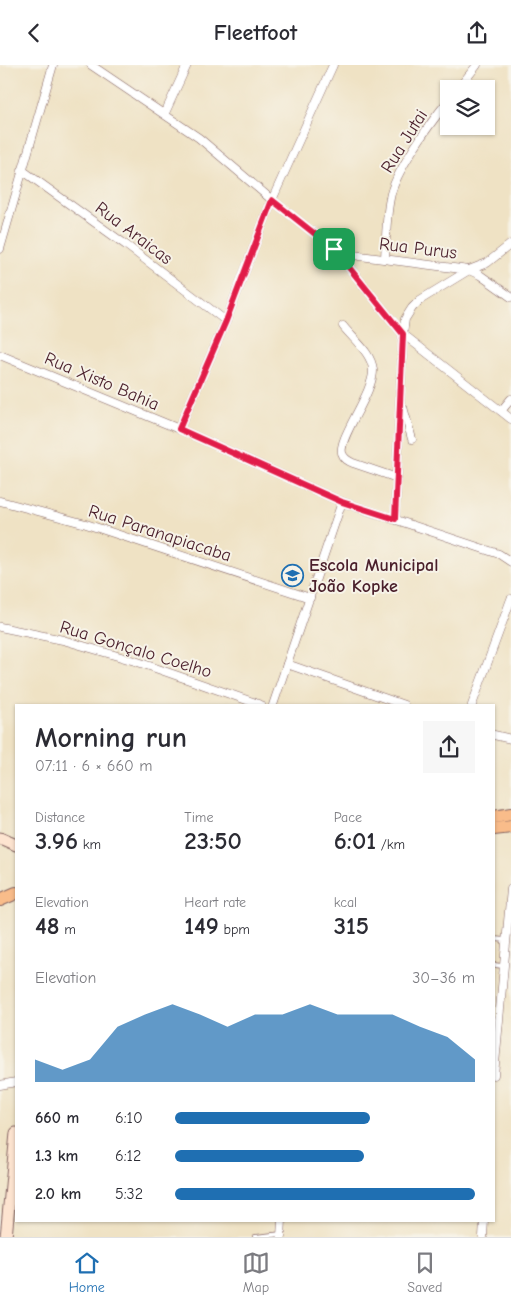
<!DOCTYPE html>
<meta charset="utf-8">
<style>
body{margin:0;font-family:"Comic Neue",sans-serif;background:#f7f7f7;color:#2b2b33;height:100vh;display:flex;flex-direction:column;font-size:19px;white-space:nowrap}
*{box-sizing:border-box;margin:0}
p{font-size:16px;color:#7c7c81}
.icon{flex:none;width:28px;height:28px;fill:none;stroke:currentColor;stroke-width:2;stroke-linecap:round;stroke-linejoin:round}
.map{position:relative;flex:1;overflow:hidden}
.details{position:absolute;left:15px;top:639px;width:480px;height:518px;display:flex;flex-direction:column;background:#fff;border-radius:0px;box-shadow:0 1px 4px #0004}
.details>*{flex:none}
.controls{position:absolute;left:440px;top:15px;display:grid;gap:10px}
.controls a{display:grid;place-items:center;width:55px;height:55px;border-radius:0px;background:#fff;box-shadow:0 1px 4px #0004;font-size:25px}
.pin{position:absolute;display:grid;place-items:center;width:42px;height:42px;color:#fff;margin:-21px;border-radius:10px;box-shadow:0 2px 8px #0006}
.round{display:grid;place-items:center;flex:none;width:52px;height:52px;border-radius:0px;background:#f7f7f7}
.headline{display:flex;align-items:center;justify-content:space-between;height:85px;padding:0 20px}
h1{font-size:28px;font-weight:600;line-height:38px}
.metrics{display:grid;grid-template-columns:repeat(3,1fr);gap:8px;height:85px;padding:5px 20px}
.metrics div{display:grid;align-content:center}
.metrics b{font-size:25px;font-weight:600}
.metrics small{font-size:14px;font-weight:400}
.metrics p{font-size:14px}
.chart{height:140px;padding:10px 20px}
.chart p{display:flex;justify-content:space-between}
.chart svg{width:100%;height:90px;margin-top:5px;fill:#1f6fb2;opacity:.7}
ul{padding:0 20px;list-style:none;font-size:16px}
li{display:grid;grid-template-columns:80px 60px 1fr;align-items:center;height:38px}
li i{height:12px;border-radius:6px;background:#1f6fb2}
header{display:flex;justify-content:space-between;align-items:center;height:65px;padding:0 20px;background:#fff;font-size:22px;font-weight:600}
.dock{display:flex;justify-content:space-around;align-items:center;height:70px;border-top:1px solid #e1e1e2;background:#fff;font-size:14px;color:#7c7c81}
.dock a{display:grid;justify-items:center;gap:2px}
.dock .on{color:#1f6fb2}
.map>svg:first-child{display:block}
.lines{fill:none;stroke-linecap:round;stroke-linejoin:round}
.lane-casing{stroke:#846361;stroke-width:5.5}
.street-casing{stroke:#846361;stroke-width:9}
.secondary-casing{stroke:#846361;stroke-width:13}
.primary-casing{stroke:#846361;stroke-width:14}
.lane{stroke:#fff;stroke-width:4}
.street{stroke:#fff;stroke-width:8}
.secondary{stroke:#fde4d0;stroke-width:11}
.primary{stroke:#f9bc8a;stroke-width:12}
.route-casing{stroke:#fff;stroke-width:10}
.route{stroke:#e11d48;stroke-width:6}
.labels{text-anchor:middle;stroke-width:4;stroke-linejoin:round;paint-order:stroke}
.street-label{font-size:18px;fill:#4a1f2b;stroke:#f7f3e8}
.poi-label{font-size:18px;font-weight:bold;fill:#4a1f2b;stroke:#f7f3e8;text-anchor:start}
</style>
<header><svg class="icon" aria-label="back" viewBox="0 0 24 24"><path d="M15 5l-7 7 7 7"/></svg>Fleetfoot<svg class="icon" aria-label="share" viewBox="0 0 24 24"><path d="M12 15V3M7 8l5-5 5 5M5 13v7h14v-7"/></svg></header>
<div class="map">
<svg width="511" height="1172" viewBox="0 0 511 1172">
<rect width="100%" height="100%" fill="#f7f3e8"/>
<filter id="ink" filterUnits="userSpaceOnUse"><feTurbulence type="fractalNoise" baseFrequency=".02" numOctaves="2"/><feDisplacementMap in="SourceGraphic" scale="10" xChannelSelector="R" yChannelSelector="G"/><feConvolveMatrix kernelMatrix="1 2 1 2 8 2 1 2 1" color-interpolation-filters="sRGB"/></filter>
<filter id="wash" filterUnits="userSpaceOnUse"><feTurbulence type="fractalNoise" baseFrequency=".0096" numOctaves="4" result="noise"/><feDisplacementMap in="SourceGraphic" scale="20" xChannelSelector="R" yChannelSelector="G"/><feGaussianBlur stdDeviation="1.12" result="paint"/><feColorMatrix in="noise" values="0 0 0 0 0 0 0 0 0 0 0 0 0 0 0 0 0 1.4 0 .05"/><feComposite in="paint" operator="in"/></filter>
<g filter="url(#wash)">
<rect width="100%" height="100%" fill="#efe2c4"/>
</g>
<g filter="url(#ink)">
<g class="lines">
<defs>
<g id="lane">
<path d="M494,874L506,875"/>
<path d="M494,900L503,901"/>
<path d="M255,1172L281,1169"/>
</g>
<g id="street">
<path d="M91,0L199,73L272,135L334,184L403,269L511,354"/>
<path d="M458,24L477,0"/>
<path d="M165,48L187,0"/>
<path d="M22,105L126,180L226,256"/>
<path d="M0,184L53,0"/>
<path d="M334,184L360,191L469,205L480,210L511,232"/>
<path d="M385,194C386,174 386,153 390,133C394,108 432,55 449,35"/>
<path d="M343,261C353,274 372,288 373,305C374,327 338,373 342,388C344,394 348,396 353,398L397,413"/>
<path d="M0,290L179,364L342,437L499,489L511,497"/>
<path d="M403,342L412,374"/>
<path d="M501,346L511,334"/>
<path d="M179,364L226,256L272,135L333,0"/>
<path d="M0,436L86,459L310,533"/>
<path d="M395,454L403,269L405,254L412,243L420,235L469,205L487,198L511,179"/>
<path d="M0,562L63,575L138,597L261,640"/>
<path d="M287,599L404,640"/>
<path d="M273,640L342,437"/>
<path d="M472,640L511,534"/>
<path d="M494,670L511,674"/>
<path d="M494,1010L511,824"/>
<path d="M0,1020L16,1017"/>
<path d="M281,1172L282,1155"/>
<path d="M483,1172L484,1155"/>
</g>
<g id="secondary">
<path d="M0,773L16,780"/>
<path d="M6,1172L16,1068"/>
</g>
<g id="primary">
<path d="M494,752L511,749"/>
<path d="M494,764L511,762"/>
<path d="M0,835L16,828"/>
</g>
</defs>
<!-- lane casing -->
<use href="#lane" class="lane-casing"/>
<!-- street casing -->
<use href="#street" class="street-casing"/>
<!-- secondary casing -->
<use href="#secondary" class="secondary-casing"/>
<!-- primary casing -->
<use href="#primary" class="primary-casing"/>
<!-- lane -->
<use href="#lane" class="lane"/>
<!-- street -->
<use href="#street" class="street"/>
<!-- secondary -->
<use href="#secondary" class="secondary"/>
<!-- primary -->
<use href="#primary" class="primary"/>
</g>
</g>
<g class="lines" filter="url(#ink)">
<defs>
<path id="route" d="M272,135L334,184L403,269L395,454L342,437L179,364L226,256Z"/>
</defs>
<!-- route casing -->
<use href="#route" class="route-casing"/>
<!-- route -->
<use href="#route" class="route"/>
</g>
<!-- icons -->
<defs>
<symbol id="school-ring" viewBox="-11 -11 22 22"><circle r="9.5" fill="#f7f3e8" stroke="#1f6fb2" stroke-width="1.5"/><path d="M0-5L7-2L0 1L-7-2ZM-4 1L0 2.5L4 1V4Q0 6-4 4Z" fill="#1f6fb2"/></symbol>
</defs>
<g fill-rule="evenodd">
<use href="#school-ring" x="280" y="498" width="25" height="25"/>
</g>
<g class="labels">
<!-- street labels -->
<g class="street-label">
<text transform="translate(404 76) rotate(-58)" y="6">Rua Jutai</text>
<text transform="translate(134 168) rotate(37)" y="6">Rua Araicas</text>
<text transform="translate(418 183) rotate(7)" y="6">Rua Purus</text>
<text transform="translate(102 316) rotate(23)" y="6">Rua Xisto Bahia</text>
<text transform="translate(160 468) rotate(18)" y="6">Rua Paranapiacaba</text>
<text transform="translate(136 584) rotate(17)" y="6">Rua Gonçalo Coelho</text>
</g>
<!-- poi labels -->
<g class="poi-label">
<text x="309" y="506">Escola Municipal<tspan x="309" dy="21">João Kopke</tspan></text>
</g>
</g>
</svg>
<div class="controls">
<a><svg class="icon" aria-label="layers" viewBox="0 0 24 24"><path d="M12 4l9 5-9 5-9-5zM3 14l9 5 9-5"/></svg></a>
</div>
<div class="pin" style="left:334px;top:184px;background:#1e9e55"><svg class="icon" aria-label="arrive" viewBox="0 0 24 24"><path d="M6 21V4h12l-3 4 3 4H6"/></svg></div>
<section class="details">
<div class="headline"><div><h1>Morning run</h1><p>07:11 · 6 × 660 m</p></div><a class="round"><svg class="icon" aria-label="share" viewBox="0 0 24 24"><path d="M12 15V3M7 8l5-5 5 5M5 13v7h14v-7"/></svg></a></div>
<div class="metrics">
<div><p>Distance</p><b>3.96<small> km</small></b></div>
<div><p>Time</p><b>23:50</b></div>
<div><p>Pace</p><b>6:01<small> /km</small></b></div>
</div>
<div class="metrics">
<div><p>Elevation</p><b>48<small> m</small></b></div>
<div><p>Heart rate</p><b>149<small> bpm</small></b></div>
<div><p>kcal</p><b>315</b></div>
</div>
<div class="chart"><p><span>Elevation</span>30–36 m</p>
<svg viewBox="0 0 160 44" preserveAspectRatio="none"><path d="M0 44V33L10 38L20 33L30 17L40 11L50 6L60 11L70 17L80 11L90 11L100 6L110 11L120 11L130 11L140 17L150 22L160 33V44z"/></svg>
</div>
<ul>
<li><b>660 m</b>6:10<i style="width:65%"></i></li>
<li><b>1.3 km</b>6:12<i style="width:63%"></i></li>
<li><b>2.0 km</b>5:32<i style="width:100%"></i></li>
</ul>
</section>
</div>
<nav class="dock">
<a class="on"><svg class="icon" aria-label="home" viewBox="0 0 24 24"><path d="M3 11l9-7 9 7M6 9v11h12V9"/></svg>Home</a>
<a><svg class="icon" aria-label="map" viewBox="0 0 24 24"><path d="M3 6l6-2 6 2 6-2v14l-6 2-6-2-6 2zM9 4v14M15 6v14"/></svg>Map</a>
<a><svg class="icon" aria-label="saved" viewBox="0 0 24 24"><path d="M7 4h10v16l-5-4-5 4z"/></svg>Saved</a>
</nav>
